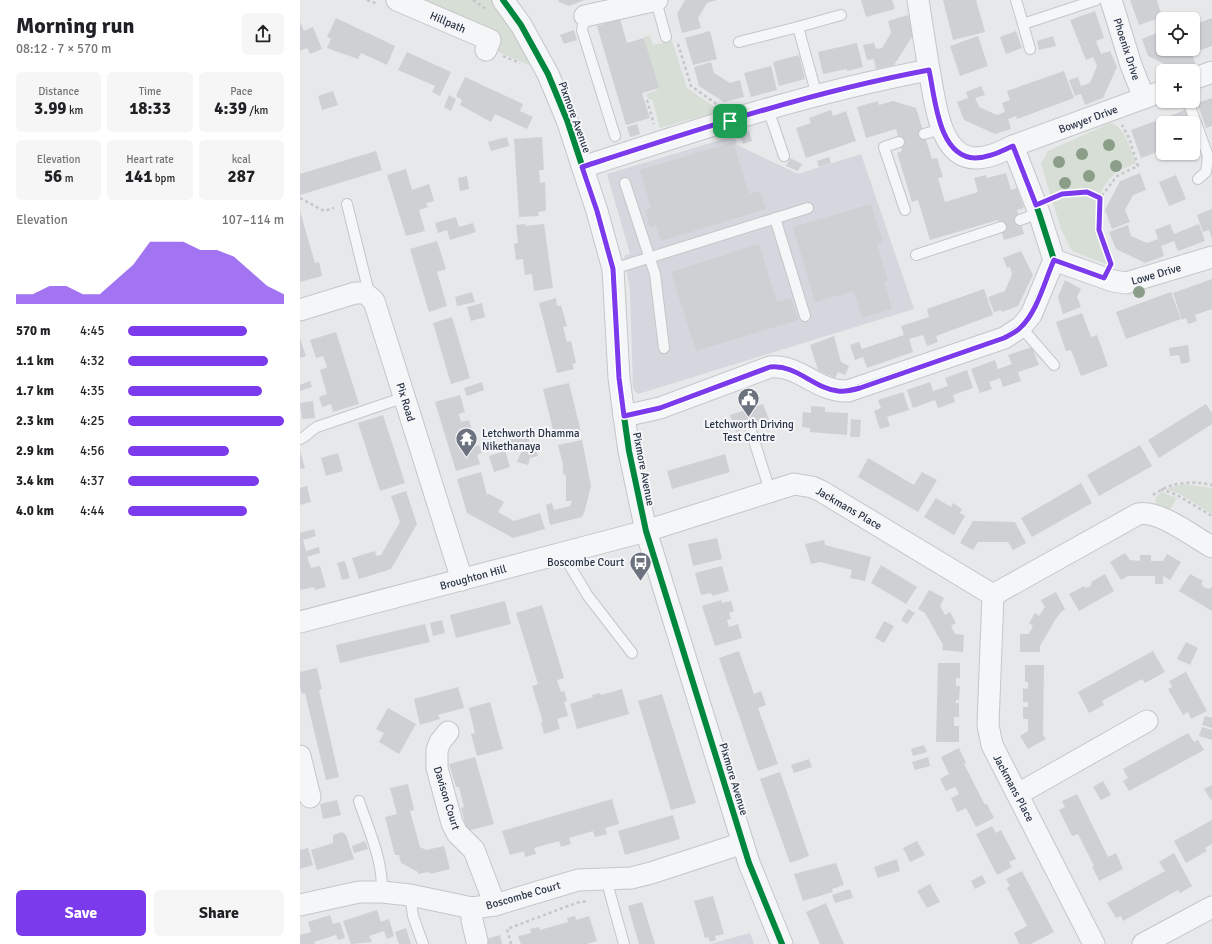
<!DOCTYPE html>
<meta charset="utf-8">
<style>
body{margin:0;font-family:Signika,sans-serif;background:#f6f6f6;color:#202124;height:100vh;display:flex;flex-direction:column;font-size:15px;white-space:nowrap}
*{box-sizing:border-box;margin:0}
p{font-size:13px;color:#757577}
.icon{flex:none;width:22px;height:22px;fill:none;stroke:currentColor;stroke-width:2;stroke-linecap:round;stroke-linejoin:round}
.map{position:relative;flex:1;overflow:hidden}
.sheet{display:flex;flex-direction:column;background:#fff;width:300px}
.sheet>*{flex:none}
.fabs{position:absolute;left:856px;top:12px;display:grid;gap:8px}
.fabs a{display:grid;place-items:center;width:44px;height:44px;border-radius:6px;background:#fff;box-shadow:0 1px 3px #0004;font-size:20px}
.pin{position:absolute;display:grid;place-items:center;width:34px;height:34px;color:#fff;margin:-17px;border-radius:8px;box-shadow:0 2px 6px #0006}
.round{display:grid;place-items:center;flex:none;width:42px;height:42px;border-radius:6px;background:#f6f6f6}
.headline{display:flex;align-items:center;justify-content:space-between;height:68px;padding:0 16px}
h1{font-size:22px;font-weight:700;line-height:30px}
.figures{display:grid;grid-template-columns:repeat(3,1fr);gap:6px;height:68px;padding:4px 16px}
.figures div{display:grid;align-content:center;border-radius:6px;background:#f6f6f6;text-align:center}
.figures b{font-size:17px;font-weight:700}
.figures small{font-size:11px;font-weight:400}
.figures p{font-size:11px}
.chart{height:112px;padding:8px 16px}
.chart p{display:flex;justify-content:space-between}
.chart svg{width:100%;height:72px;margin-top:4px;fill:#7c3aed;opacity:.7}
.button{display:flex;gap:8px;margin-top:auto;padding:8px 16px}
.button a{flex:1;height:46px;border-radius:6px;background:#7c3aed;color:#fff;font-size:16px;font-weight:700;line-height:46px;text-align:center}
.button a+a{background:#f6f6f6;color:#202124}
ul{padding:0 16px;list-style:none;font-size:13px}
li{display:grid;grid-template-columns:64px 48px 1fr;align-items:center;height:30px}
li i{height:10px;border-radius:5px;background:#7c3aed}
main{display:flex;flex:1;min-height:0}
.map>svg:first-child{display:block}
.built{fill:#d4d7dd}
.green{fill:#d6ded6}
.building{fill:#ced0d3}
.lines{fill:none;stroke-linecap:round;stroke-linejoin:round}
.lane-casing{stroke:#c4c6c8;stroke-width:12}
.street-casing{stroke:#c4c6c8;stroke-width:23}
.path{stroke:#c5c6ca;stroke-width:2.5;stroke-dasharray:3 3;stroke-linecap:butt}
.lane{stroke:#f5f6f7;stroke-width:10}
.street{stroke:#f5f6f7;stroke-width:21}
.cycleway-casing{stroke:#f4f6f9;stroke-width:8}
.cycleway{stroke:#00873e;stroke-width:6}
.tree{fill:#8a9e88}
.route-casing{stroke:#fff;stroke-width:8}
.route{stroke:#7c3aed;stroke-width:5}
.labels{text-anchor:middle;stroke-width:4;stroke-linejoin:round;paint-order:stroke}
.street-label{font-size:11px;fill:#2b3445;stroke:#f4f6f9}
.poi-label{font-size:11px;fill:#2b3445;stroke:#f4f6f9}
</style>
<main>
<section class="sheet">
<div class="headline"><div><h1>Morning run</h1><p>08:12 · 7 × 570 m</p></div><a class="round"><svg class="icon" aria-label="share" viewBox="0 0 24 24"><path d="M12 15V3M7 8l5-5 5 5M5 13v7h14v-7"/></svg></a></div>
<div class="figures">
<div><p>Distance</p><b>3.99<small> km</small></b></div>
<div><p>Time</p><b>18:33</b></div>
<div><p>Pace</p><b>4:39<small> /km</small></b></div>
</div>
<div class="figures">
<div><p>Elevation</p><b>56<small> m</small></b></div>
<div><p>Heart rate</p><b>141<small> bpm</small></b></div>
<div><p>kcal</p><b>287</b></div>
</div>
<div class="chart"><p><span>Elevation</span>107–114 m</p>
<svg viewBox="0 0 160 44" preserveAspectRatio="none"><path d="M0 44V38L10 38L20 33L30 33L40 38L50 38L60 29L70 20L80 6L90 6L100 6L110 11L120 11L130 15L140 24L150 33L160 38V44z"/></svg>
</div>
<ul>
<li><b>570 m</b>4:45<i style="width:76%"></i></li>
<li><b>1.1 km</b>4:32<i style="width:90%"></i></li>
<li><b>1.7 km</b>4:35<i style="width:86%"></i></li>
<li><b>2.3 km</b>4:25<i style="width:100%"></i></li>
<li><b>2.9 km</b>4:56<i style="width:65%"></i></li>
<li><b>3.4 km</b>4:37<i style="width:84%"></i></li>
<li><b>4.0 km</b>4:44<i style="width:76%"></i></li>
</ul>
<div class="button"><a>Save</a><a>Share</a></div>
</section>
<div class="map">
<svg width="912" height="944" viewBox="0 0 912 944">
<rect width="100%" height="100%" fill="#e6e8ea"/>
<!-- built -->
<g class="built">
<path d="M434,136L437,145L498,174L561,154L614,309L338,394L333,389L330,290L324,256L330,254L307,174Z"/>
<path d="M450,933L454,944H410Z"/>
</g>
<!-- green -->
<g class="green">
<path d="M110,0H194L233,67L190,48Z"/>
<path d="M350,35L353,45L372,41L387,88L420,111L360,128L352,99H348L346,94L358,90L344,37Z"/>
<path d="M810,123C825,125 831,151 836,163C830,166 821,169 816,173C798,186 792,215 798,236C801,246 809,254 808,265L772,251L761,229L741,164L748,151Z"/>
<path d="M883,484L912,488V514L880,494L866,489Z"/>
<path d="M862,492L877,498L869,511L855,505L856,497Z"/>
</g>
<!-- building -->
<g class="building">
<path d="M258,0H285L269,6L259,2Z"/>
<path d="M385,0H417L407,3L398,18L401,28L382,33L377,14Z"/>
<path d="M561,0H592L595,9L566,17Z"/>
<path d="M643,0H676L685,32L653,40Z"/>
<path d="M830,0H857L862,17L839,25Z"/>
<path d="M795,11L804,38L796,41L801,54L810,51L817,67L803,98L785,105L781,94L775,96L769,80L778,77L781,86L790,83L797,66L793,57L786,60L770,20Z"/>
<path d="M608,15L614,34L594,65L576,69L574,59L567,60L563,45L574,43L576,49L582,48L591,33L588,21Z"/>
<path d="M36,18L95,46L87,65L61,53L58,59L27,48L31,39L27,37Z"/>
<path d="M912,18V46L896,52L893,44V25Z"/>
<path d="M320,19L327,43L344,38L359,88L342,93L350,118L326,125L297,26Z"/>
<path d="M0,22L4,31L13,27L22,49L10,54L7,48L0,51Z"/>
<path d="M274,30L277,40L264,44L260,35Z"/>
<path d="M410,31L417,59L393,65L385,38Z"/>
<path d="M716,31L722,48L706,54L700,37Z"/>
<path d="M859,32L863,42V49H875L881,52L890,49L896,65L879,71L848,56L842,39Z"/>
<path d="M678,36L688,66L660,76L650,46Z"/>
<path d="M753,36L756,46L739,50L737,41Z"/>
<path d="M557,43L563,67L547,71V69L523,74L518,52Z"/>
<path d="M107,52L151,72L140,96L132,92L135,86L98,70Z"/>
<path d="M499,55L505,79L479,86L473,62Z"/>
<path d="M411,62L414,73L430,83L440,80L444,97L424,102L399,86L394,67Z"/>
<path d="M471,66L477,90L451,97L444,73Z"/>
<path d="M764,71L774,98L717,119L716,116L708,119L711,129L695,134L664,120L657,102L668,98L666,92L681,86L685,95L675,98L679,107L697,115L705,112L702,103L710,100L707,91Z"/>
<path d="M165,77L223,104L220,111L233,117L227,129L195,114L191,122L160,105L162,100L156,96Z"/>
<path d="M33,91L38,105L22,110L18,96Z"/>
<path d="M149,95L156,99L151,111L144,107Z"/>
<path d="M912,98V126L906,128L897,103Z"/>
<path d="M578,101L579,105L593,101L616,108L632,159L637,158L643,177L638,178L645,202L678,192L674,178L686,175L687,178L706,173L711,190L717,188L724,208L717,210L724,234L704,240L698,220L630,240L618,200L612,202L597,153L602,151L596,129L566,138L557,107Z"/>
<path d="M888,109L893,123H863V150L841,158L831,130Z"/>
<path d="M531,110L533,116L546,111L556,141L506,158L496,128L511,123L509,118Z"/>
<path d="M337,124L340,134L330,137L327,127Z"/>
<path d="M449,131L452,141L443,144L440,134Z"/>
<path d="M207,137L209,146L191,151L188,142Z"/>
<path d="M242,137L244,170H239L240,183L245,182L246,211L238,212L239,216L219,217L214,139Z"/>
<path d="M433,142L449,194L460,191L466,209L361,241L356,225L350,227L345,210L351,208L340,170Z"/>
<path d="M76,151L82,170L0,195V174Z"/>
<path d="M529,157L531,163L519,167L517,161Z"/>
<path d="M490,158L502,164L498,171L486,166Z"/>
<path d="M106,169L112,190L129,184L134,201L126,203L128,207L119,210L125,231L106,236L87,175Z"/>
<path d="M840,173L846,190L833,195L825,210L830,222L812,229L805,210L820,181Z"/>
<path d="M876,175L886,199L869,206L859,182Z"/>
<path d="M167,176L169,189L160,191L158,178Z"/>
<path d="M571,204L583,242L577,244L588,281L584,282L592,309L562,318L554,291L515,302L493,227Z"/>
<path d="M912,209V239L909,230L903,232L897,215Z"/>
<path d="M0,211L15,263L19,262L22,276L0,282Z"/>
<path d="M156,217L159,227L173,223L176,232L150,240L147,230L138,233L135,223Z"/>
<path d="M225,224V226L244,224L253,288L234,291L232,274L225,275L223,259L216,260L214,244L218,243L216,225Z"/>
<path d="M870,224L874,234L899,224L905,241L878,251L874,241L861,246L864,256L845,263L816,249L809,232L828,225L831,236L847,243L858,239L855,230Z"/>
<path d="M137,241L146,269L137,272L147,306L129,312L110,249Z"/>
<path d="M459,244L477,302L491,298L498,320L396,351L371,272Z"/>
<path d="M721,251L733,275L718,306L702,312L701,310L694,312L688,297L705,291L712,274L710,267L707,268L703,258Z"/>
<path d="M912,279V309L895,315L897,321L888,324L886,318L882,320L873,293Z"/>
<path d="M765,280L781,289L777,297L781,307L763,314L758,297Z"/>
<path d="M684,289L693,315L636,336L638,342L627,346L623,335L609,339L613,352L567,368L563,357L555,360L550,345L559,342L562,349L604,335L601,326L629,317L627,309Z"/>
<path d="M172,292L175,302L157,306L155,297Z"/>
<path d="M871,292L881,319L826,339L816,312Z"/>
<path d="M256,298L257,306L261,305L267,326L263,327L267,342L271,341L276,363L272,364L274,369L257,373L239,303Z"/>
<path d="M182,303L185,317L171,321L167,307Z"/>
<path d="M782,313L791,337L797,335L808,366L781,376L771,350L766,351L756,322Z"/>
<path d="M152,317L170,378L151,384L133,323Z"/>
<path d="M36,332L59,404L33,412L31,404L22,407L19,397L27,394L20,370L27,367L23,356L16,358L10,340Z"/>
<path d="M534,336L541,362L549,366L545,375L538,372L535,378L518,370L510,345Z"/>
<path d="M0,338L6,356L0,358Z"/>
<path d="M888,345L890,362L881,364L879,355L870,356L869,348Z"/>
<path d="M732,347L739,365L718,372L721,381L703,387L700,378L689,382L692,389L680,393L671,369L695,360L698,369L712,364L708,355Z"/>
<path d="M667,370L673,388L653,395L655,402L638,408L635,400L613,408L607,390L630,382L633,391L648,386L645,378Z"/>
<path d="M10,381L12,387L0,391V385Z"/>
<path d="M182,382L184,390L167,396L164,388Z"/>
<path d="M269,383L281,432L255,438L243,389Z"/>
<path d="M603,392L609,410L587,417L590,426L580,429L574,411L581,408L578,400Z"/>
<path d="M160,395L165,412L159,414L161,422L169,420L174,437L167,439L169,448L179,445L182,453L177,455L180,464L156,471L135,402Z"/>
<path d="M13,401L15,418L2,419L0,403Z"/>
<path d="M463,404L469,420L436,432L430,415Z"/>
<path d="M906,404L912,413V424L859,458L848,440Z"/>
<path d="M511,406L525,407V412L548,413L547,435L510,432V428L502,427L503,412L511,413Z"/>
<path d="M83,415L105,483L80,491L58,423Z"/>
<path d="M551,419L561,420L560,437H550Z"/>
<path d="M227,434L231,448L235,446L238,456L230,458L228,465L217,462L222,450L212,452L209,438Z"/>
<path d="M282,440L291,486L285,510L282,517L250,525L246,505L252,503L254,510L270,506L272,501H266V475L263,474V465L258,445Z"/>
<path d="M840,445L852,466L799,496L787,475Z"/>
<path d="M0,451L5,468L0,469Z"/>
<path d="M205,451L210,467L194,472L189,456Z"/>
<path d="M38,453L43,471L26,476L21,458Z"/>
<path d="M425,454L430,472L372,489L367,471Z"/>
<path d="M568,458L614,485L622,472L637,480L618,512L558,477Z"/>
<path d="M181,472L187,495L189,494L204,502L198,512L214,521L240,513L245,529L213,538L167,513L157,479Z"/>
<path d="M781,483L792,503L732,537L721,518Z"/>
<path d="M7,486L11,502L0,505V488Z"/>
<path d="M106,491L117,524L91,569L59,579L52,558L75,551L76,556L81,555L100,522L91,496Z"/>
<path d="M636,498L651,507L653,503L662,509L660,513L665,516L654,535L624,517Z"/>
<path d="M673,521L715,522L726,543L713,550L708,542H678L673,550L660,543Z"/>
<path d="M14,529L16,536L3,540L6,551L19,547L20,553L7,557L11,568L20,566L26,587L15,590L14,587L0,590V533Z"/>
<path d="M417,538L422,559L393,566L388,544Z"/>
<path d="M524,540L525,545L571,557L565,581L550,578L552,570L520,562L511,564L505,544Z"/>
<path d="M825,553L830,560L840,561V555H851V561H863L867,554L881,562L870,580L863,576V584H855V576H828L821,580L810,562Z"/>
<path d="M45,561L50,578L42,580L37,563Z"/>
<path d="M581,565L617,587L606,604L571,583Z"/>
<path d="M422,566L429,591L412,596L411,593L401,595L395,573Z"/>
<path d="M805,574L814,591L779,611L769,594L784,586L785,588L789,587L792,584L791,582Z"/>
<path d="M890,574L903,581L901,584L904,587L909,589L912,587V611L879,591Z"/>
<path d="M629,590L644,598L640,606L645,615L650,612L656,623L651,626L655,634L664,635L663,652L642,650L643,645L625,613L618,609Z"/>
<path d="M756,592L765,609L761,612L755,620L740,646V652H720V634H729L733,626L729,623L735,613L739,616L745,607L741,600Z"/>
<path d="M421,600L422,603L431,601L434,611L429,613L431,619L427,620L429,627L438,624L442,638L415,646L402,606Z"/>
<path d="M205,601L211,624L156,638L150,615Z"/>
<path d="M242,605L264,678L257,680L261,692L264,691L267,701L264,702L268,716L257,719L260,729L244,734L241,722H243L232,686L238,684L216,613Z"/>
<path d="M608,609L615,613L607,624L601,620Z"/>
<path d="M142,620L145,633L133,636L130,623Z"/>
<path d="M584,621L594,626L584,643L575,638Z"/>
<path d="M125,624L130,642L40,663L36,645Z"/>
<path d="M886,642L898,648L890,665L877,659Z"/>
<path d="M439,651L454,694L461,691L466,705L458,708L478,764L458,771L419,658Z"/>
<path d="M853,651L865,672L845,683L842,679L802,701L804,705L789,713L778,692Z"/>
<path d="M638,663H660V678H656V686H660L659,700H656V703H659V717H654V726H659V742H636Z"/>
<path d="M725,665H744L743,735L746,739L728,749L720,736L728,731V719H723V707H728V702H723V688L728,689V682H725Z"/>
<path d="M17,668L22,689L19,690L39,777L26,780L5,693L2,694L0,687V672Z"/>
<path d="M886,672L907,711L891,719L888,712L883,715L868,689L872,687L869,681Z"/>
<path d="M158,687L164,708L138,715L140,719L120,725L114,699Z"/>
<path d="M322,689L329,714L277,729L270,704L293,697L292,695L300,693L301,695Z"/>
<path d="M362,694L396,803L371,810L338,701Z"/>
<path d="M190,702L203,749L177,756L171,734L175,733L169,708Z"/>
<path d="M88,708L116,724L99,754L79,742L84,733L76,729Z"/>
<path d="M905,716L912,718V728L902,725Z"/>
<path d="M902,727L912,730V740L899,736Z"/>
<path d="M888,733L894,742L898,740L904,750L829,791L823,781L828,778L823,769Z"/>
<path d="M624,745L627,752L613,756L611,749Z"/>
<path d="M659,748L666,763L664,764L665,766L685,805L687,804L694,818L676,827L666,808L657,812L651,798L659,794L655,787L646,791L640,779L649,774L641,757Z"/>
<path d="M175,757L194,824L167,831L161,808L164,807L159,787H156L149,764Z"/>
<path d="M628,757L630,766L615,770L612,762Z"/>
<path d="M509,759L512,767L494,773L491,765Z"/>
<path d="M480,772L509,856L490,863L460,779Z"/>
<path d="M803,781L811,795L801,800L793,787Z"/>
<path d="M108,784L114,810L110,811L120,847L126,850L144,846L150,869L130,874L129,872L118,874V872L101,863L99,855H95L85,817L97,814L90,788Z"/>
<path d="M912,785V799L911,800L904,789Z"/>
<path d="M777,794L808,857L816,853L823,869L799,881L792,866H794L778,834L772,836L759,810L765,807L762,801Z"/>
<path d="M312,799L319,824L305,828L307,834L295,837L293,831L269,838L271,844L261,847L259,841L234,848L236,854L225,857L224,851L210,855L202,831Z"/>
<path d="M37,800L41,815L23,819L20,804Z"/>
<path d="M373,815L380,839L325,855L318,831Z"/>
<path d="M912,820V844L905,848L907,851L886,863L874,841Z"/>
<path d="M692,826L696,833L701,830L716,859L709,862L712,867L697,875L676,834Z"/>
<path d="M42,832L46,835L54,859L17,870L11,850L33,843V835Z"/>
<path d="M65,841L68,849L54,853L52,846Z"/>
<path d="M617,841L625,855L610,862L603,848Z"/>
<path d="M8,848L13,865L0,869V850Z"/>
<path d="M874,853L892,886L880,893L878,890L876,891L823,921L821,916L816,918L807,903L865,871L859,862Z"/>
<path d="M597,859L600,871L578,878L574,867Z"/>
<path d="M536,863L544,885L532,889L533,892L503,901L494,874Z"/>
<path d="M722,871L754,932L731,944H719L714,933L727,926L707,888L710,886L706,879Z"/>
<path d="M682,875L686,883L675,889L671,881Z"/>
<path d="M630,884L640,902L627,908L617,891Z"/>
<path d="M550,889L553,898L535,903L532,895Z"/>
<path d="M413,896L424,934L415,936L416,940L410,942L408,937L405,938L394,901Z"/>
<path d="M342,902L355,944H339L328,906Z"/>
<path d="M526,903L532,917L544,944H520L506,912Z"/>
<path d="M77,910L81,922L89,919L94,936L87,939L84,931L69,936L72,942L51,944L43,921Z"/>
<path d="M30,915L33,924L40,922L45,938L38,940L36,935L14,942L15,944H0V935L11,932L8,922Z"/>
<path d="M275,916L276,920L289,916L297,941L287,944H221L218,936L231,933L230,929L239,927L240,930L268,922L267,918Z"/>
<path d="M106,928L111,944H99L95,932Z"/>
<path d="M200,935L202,944H169Z"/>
</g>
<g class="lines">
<defs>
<g id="lane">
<path d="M716,0L723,24L796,0"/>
<path d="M356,1L366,37"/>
<path d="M285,16L282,30L315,136"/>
<path d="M723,24L730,49"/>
<path d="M498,27L541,15"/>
<path d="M439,42L498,27L517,96"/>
<path d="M888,101L908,156L906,172L898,179"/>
<path d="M468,109L484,156"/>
<path d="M624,134L642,129"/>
<path d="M599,142L584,147L605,210"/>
<path d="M325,183L355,274L364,348"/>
<path d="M47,204L70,297"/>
<path d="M475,218L505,316"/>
<path d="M720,220L739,213"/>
<path d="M616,255L701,227"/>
<path d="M313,269L508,208"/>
<path d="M721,327L754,365"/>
<path d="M451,431L470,491"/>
<path d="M0,439C6,437 11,430 17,427L105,397"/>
<path d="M262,553L288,596L332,653"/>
<path d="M59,801C69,831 83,860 82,892"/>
<path d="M306,879L324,944"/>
<path d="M110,895L113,916L123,944"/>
</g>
<g id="street">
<path d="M97,0L190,40L186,50"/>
<path d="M203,0L221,25L248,74L267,120L297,211L313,269L319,378L324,416L329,451L346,531L449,863L482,944"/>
<path d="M618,0L629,70"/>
<path d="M811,0L831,65L844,98"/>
<path d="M285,16L357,0"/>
<path d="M893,79L912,72"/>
<path d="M713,146L863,91"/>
<path d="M283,167C396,130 511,92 629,70C635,97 638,157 675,158C689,158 701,152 713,146L739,213L754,260L731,315L721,327L704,338L548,391C519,393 499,364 470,367L360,408L324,416"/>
<path d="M754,260L813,281L826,283L912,257"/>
<path d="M0,310L55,293H65L74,301L162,580"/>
<path d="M693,595L688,725L692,745L794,944"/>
<path d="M0,622L346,531L494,484L512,487L521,491L693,595L838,514C860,510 892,536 912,547"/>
<path d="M148,732L140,742L137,750V768L152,823L157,833L174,850L195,905"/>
<path d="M0,756L10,797"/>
<path d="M718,794L847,721"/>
<path d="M0,905L59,892H82L110,895L172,908L195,905L278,880L331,878L351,873L443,843"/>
<path d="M172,908V920L177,941"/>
<path d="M843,944L912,907"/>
</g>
</defs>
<!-- lane casing -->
<use href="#lane" class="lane-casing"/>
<!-- street casing -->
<use href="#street" class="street-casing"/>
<!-- path -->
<g class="path">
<path d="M67,0L78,4"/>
<path d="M173,0L186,9"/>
<path d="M378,44L391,86L418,105"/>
<path d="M203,56L220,63"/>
<path d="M347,100L354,124"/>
<path d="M0,198L24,211L34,208"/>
<path d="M753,198C771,192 782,189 800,198"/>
<path d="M810,259L799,230L800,198L817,176L838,166L829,138L822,125"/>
<path d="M861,489L877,495L912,516"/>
<path d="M853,495C872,482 890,480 912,485"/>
<path d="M211,944L207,929L276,903L287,901"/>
</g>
<!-- lane -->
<use href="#lane" class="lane"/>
<!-- street -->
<use href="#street" class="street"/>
<defs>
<g id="cycleway">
<path d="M203,0L221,25L248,74L267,120L297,211L313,269L319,378L324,416L329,451L346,531L449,863L482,944"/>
<path d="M283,167C396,130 511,92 629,70C635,97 638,157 675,158C689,158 701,152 713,146L739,213L754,260L731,315L721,327L704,338L548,391C519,393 499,364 470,367L360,408L324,416"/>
</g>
</defs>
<!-- cycleway casing -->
<use href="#cycleway" class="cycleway-casing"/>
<!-- cycleway -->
<use href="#cycleway" class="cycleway"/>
</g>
<!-- trees -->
<g class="tree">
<circle cx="809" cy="145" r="6"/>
<circle cx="782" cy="154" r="6"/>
<circle cx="759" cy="162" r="6"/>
<circle cx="816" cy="166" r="6"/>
<circle cx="789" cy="176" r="6"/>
<circle cx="765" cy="183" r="6"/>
<circle cx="839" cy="292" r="6"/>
</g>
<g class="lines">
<defs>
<path id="route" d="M629,70C635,97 638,157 675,158C689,158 701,151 713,146L736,205L762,194L787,192L800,198L799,230L811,264L804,278L754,260C745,280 737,313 720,328C716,332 710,335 704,338L560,388C553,390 545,392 538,391C513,388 496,364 470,367L360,408L324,416L319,378L313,269L297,211L282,167C396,130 511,92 629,70Z"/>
</defs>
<!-- route casing -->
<use href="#route" class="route-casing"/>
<!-- route -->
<use href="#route" class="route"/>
</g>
<!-- icons -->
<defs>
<symbol id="civic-pin" viewBox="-11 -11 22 30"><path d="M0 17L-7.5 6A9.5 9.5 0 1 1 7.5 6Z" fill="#6c737f" stroke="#f4f6f9"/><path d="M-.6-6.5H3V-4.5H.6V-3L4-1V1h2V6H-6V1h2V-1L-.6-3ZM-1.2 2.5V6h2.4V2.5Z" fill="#fff"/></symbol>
<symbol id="temple-pin" viewBox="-11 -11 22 30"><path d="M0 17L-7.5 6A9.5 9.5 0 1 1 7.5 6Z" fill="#6c737f" stroke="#f4f6f9"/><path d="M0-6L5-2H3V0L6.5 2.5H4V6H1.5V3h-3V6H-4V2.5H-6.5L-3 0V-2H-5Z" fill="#fff"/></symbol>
<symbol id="bus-pin" viewBox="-11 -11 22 30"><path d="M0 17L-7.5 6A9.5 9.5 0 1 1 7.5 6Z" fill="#6c737f" stroke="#f4f6f9"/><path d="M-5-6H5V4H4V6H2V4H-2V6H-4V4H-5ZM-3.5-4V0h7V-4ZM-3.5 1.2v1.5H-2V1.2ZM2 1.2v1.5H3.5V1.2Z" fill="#fff"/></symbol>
</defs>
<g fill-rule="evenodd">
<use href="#civic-pin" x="436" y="386" width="25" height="34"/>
<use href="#temple-pin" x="154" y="426" width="25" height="34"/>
<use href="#bus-pin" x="328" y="550" width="25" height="34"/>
</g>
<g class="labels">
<!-- street labels -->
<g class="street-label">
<text transform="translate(148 22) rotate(23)" y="4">Hillpath</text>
<text transform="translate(827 49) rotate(72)" y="4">Phoenix Drive</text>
<text transform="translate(275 117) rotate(70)" y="4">Pixmore Avenue</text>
<text transform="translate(788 119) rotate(-20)" y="4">Bowyer Drive</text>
<text transform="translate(856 274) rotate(-16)" y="4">Lowe Drive</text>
<text transform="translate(106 402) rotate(73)" y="4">Pix Road</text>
<text transform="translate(344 469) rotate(79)" y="4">Pixmore Avenue</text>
<text transform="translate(549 508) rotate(30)" y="4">Jackmans Place</text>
<text transform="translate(173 577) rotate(-15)" y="4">Broughton Hill</text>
<text transform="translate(434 779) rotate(73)" y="4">Pixmore Avenue</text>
<text transform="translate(714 788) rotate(62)" y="4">Jackmans Place</text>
<text transform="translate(147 798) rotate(73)" y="4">Davison Court</text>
<text transform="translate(223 895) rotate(-16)" y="4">Boscombe Court</text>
</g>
<!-- poi labels -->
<g class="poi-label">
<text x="449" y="428">Letchworth Driving<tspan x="449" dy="13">Test Centre</tspan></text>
<text x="182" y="437" text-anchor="start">Letchworth Dhamma<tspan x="182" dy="13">Nikethanaya</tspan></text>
<text x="324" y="566" text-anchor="end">Boscombe Court</text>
</g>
</g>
</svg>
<div class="fabs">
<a><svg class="icon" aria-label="locate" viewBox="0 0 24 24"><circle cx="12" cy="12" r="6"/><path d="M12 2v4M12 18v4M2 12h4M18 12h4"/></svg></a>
<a>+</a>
<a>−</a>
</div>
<div class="pin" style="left:430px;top:121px;background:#1e9e55"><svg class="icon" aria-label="arrive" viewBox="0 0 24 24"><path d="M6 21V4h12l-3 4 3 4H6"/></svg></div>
</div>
</main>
